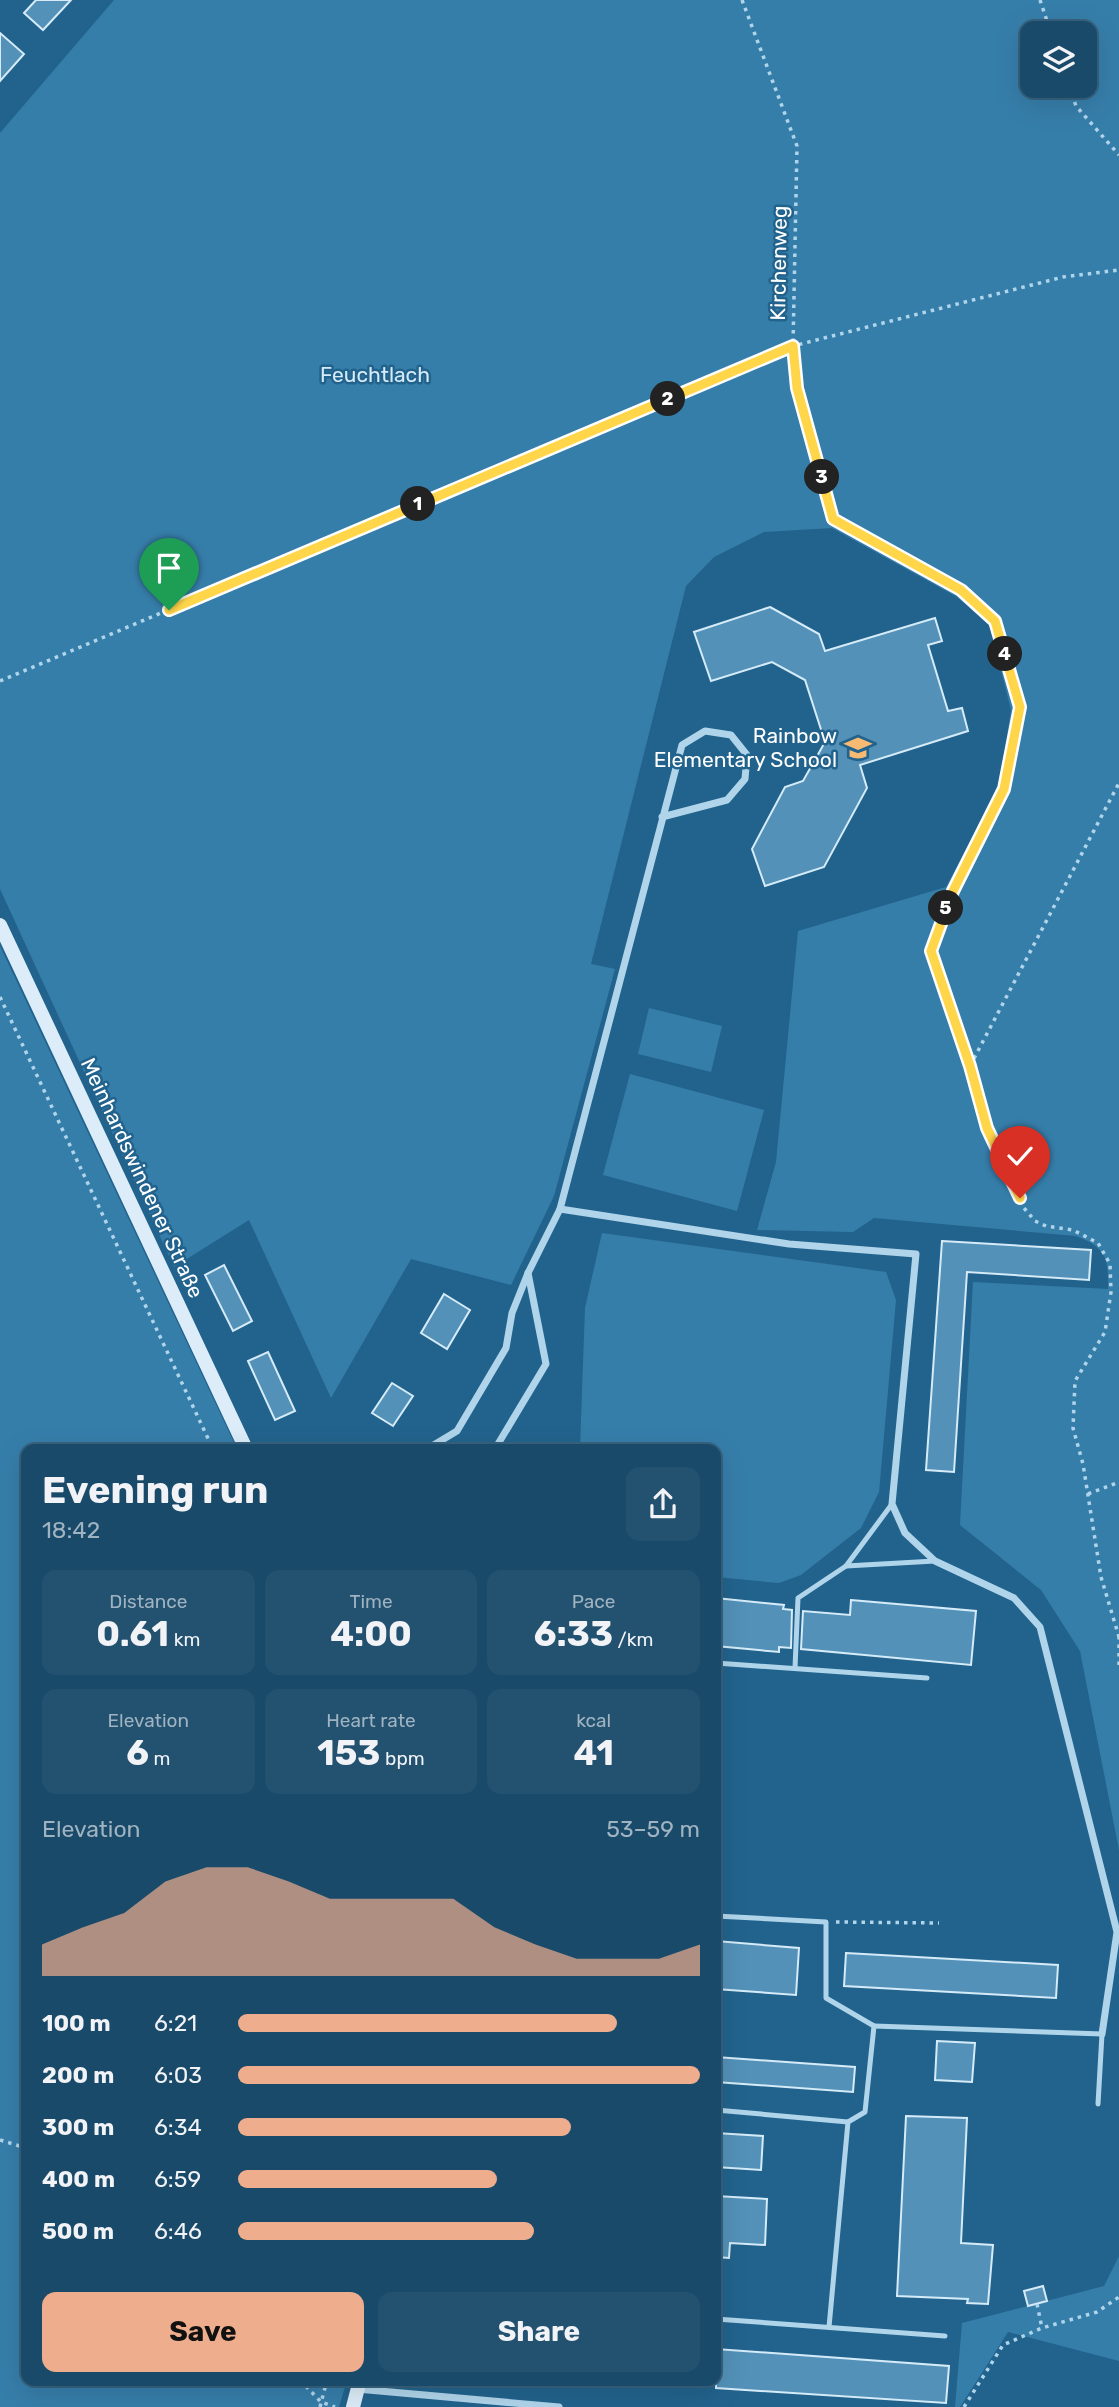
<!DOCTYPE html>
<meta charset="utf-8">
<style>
body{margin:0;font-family:Rubik,sans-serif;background:#235170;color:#f1f3f6;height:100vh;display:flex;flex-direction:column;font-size:26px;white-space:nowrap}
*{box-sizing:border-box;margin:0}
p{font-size:23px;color:#9fb3c1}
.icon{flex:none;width:38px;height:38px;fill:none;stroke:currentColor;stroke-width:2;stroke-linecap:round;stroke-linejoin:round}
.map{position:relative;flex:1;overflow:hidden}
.details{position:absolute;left:21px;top:1444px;width:700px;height:942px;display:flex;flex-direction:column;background:#1a4a6a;border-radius:14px;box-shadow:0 7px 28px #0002,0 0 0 2px #38627e}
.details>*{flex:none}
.controls{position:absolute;left:1020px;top:21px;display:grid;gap:14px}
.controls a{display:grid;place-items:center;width:77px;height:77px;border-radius:14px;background:#1a4a6a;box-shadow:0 7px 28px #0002,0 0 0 2px #38627e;font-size:35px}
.pin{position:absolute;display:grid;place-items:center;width:60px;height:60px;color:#fff;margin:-72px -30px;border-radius:50% 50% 50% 0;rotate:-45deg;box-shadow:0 0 7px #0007}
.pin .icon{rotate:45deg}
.km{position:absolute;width:35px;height:35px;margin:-18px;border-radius:50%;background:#222;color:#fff;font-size:19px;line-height:35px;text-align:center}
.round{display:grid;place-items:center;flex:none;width:74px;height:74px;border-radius:14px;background:#235170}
.overview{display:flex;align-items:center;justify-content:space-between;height:119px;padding:0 21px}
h1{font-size:38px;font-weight:700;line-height:52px}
.metrics{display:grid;grid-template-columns:repeat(3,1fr);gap:10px;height:119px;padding:7px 21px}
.metrics div{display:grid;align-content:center;border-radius:14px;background:#235170;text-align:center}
.metrics b{font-size:35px;font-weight:700}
.metrics small{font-size:19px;font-weight:400}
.metrics p{font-size:19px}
.chart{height:196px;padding:14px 21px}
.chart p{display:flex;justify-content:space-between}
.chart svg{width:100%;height:126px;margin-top:7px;fill:#eead8d;opacity:.7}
.primary-button{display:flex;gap:14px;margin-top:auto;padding:14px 21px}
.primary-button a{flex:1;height:80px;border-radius:14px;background:#eead8d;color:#111;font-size:28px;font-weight:700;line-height:80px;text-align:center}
.primary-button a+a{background:#235170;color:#f1f3f6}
ul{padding:0 21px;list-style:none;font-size:23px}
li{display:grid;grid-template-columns:112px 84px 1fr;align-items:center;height:52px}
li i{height:18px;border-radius:9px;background:#eead8d}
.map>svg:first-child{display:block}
.green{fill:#367eaa;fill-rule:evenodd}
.building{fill:#5391b8;stroke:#d5ebf8;stroke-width:2}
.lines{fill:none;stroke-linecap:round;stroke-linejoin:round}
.path{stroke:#b0d5eb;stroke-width:3.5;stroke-dasharray:3.5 5;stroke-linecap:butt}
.lane{stroke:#b0d5eb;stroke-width:5}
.street{stroke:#b0d5eb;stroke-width:7}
.secondary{stroke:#dcedf9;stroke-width:14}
.route-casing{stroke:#fff;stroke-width:14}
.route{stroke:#ffd54a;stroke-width:9}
.labels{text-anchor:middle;stroke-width:5;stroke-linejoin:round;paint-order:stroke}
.street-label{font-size:21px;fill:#fff;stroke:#22638d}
.park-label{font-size:21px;fill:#d5ebf8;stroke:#22638d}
.poi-label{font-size:21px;fill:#fff;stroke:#22638d;text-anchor:end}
</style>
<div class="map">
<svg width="1119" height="2407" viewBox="0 0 1119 2407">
<rect width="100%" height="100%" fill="#22638d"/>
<!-- green -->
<g class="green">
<path d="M114,0H1119V1850L1080,1651L1041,1590L960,1525L973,1282L1108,1289C1109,1259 1106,1247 1076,1236L874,1218L853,1232L757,1230L776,1162L798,931L946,887L999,786L1011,710L990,626L957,597L832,528L764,532L714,557L686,586L591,964L615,969L554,1196L511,1285L411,1259L331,1398L249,1220L174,1267L0,889V133ZM1032,33H1085V86H1032Z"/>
<path d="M0,946L237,1449H26V2380H347L339,2407H0Z"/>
<path d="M649,1008L722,1026L711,1072L638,1054Z"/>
<path d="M630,1074L764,1110L737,1211L603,1175Z"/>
<path d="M602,1233L886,1272L896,1300L879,1492L861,1528L801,1575L779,1583L716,1577V1449H580L585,1308Z"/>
<path d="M1119,2256V2361L1008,2332L960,2407H955L962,2323L1104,2286Z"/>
</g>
<!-- building -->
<g class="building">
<path d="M36,0H71L43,30L24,13Z"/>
<path d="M0,33L24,54L0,81Z"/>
<path d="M770,607L819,634L825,651L935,618L942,641L928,645L948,711L962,708L968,731L860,765L867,788L824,867L765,886L752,849L785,787L803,781L825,742L805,680L772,662L711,681L694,632Z"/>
<path d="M942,1241L1091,1250L1089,1280L967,1272L954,1472L926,1470Z"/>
<path d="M224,1265L252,1321L233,1331L205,1275Z"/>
<path d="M444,1294L470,1310L447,1349L421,1333Z"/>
<path d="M268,1352L295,1411L275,1420L248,1361Z"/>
<path d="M392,1383L413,1396L393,1426L372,1413Z"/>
<path d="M716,1598L784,1605L783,1609L792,1610L791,1648L779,1647V1652L716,1646Z"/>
<path d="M851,1600L976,1611L971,1665L801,1649L803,1611L850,1615Z"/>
<path d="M716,1941L799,1948L796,1995L716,1989Z"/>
<path d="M846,1953L1058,1965L1056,1998L844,1986Z"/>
<path d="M937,2041L975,2043L972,2082L935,2080Z"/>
<path d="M716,2057L855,2067L853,2092L716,2082Z"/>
<path d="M906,2116L967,2118L961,2243L993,2245L988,2304L967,2303L968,2299L897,2296Z"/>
<path d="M716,2133L763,2136L761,2170L716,2167Z"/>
<path d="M716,2196L767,2199L765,2245L730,2243L729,2258L716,2257Z"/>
<path d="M1043,2286L1047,2301L1028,2306L1024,2291Z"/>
<path d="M716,2349L949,2366L946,2403L716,2388Z"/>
</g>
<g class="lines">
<!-- path -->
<g class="path">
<path d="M742,0L797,146L793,346L797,388L833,519L961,590L995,621L1020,707L1004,789L953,891L931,951L970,1066L987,1128L1024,1208L1035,1221L1046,1226L1073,1230L1098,1243L1110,1264L1111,1292L1105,1332L1075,1381L1073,1428L1083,1464L1101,1577L1119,1637"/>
<path d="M1040,0L1051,33"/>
<path d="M1069,86L1076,106L1119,155"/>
<path d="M0,681L793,346L1063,277L1119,270"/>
<path d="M0,997L213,1449"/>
<path d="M970,1066L1119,783"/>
<path d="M1088,1494L1119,1482"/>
<path d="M1119,1636V1665"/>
<path d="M836,1922L939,1923"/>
<path d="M0,2140L26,2148"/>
<path d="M1037,2304L1042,2328"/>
<path d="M300,2380L321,2402L335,2407"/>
<path d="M320,2407L327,2380"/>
<path d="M964,2407L1003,2345L1042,2328L1097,2312L1119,2297"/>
</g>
<!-- lane -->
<g class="lane">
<path d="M846,1566L935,1561"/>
<path d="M716,1663L927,1678"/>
<path d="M795,1668L798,1598L846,1566L892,1504"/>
<path d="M716,1916L826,1922V1998L874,2026L865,2112L848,2122L829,2327"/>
<path d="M874,2026L1102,2034L1098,2104"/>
<path d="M716,2110L848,2122"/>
<path d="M716,2319L945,2336"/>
</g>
<!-- street -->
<g class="street">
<path d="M560,1209L682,745L705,731L731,735L747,755L745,779L727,800L662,817"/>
<path d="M427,1449L457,1431L506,1348L512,1313L528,1273L560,1209L789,1244L916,1254L892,1504L905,1533L935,1561L1014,1598L1040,1627L1117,1932L1102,2034"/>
<path d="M495,1449L546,1364L528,1273"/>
<path d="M357,2389L559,2407"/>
</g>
<!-- secondary -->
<g class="secondary">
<path d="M0,925L246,1449"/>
<path d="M353,2407L360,2380"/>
</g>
</g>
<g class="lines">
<defs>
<path id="route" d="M169,610L793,346L797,388L833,519L961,590L995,621L1020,707L1004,789L953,891L931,951L970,1066L987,1128L1020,1198"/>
</defs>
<!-- route casing -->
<use href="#route" class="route-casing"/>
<!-- route -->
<use href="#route" class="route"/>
</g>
<!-- icons -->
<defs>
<symbol id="school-bare" viewBox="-9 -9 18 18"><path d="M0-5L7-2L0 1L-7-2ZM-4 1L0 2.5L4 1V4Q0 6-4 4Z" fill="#f7ba72" stroke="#22638d" stroke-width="2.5" paint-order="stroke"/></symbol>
</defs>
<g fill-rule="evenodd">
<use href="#school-bare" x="839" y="729" width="38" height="38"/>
</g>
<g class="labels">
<!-- street labels -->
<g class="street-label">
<text transform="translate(779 263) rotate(-89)" y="7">Kirchenweg</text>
<text transform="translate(142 1178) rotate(65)" y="7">Meinhardswindener Straße</text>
</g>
<!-- park labels -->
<g class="park-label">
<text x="375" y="382">Feuchtlach</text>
</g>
<!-- poi labels -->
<g class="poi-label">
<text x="837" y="743">Rainbow<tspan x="837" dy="24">Elementary School</tspan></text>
</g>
</g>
</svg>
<div class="controls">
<a><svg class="icon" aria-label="layers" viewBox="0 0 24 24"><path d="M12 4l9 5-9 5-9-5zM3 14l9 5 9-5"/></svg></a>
</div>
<div class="pin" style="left:169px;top:610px;background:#1e9e55"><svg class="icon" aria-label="arrive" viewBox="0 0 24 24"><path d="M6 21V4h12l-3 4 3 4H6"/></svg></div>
<div class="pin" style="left:1020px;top:1198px;background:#d93025"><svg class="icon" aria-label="check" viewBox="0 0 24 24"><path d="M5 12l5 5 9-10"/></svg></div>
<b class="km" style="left:418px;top:504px">1</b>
<b class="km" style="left:668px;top:399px">2</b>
<b class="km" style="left:822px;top:477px">3</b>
<b class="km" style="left:1005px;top:654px">4</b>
<b class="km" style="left:946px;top:908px">5</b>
<section class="details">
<div class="overview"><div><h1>Evening run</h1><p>18:42</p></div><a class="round"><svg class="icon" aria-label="share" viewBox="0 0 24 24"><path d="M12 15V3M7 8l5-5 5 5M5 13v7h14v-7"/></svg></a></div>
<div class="metrics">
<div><p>Distance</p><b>0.61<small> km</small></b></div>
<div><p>Time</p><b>4:00</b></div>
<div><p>Pace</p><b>6:33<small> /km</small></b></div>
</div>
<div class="metrics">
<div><p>Elevation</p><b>6<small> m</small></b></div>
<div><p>Heart rate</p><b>153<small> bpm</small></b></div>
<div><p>kcal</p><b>41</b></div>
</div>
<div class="chart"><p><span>Elevation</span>53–59 m</p>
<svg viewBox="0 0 160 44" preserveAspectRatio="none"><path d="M0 44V33L10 27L20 22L30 11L40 6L50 6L60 11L70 17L80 17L90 17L100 17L110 27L120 33L130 38L140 38L150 38L160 33V44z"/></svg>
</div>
<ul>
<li><b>100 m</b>6:21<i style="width:82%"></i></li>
<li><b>200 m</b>6:03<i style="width:100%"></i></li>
<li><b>300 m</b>6:34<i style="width:72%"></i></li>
<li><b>400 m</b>6:59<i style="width:56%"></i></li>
<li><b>500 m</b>6:46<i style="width:64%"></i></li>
</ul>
<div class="primary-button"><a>Save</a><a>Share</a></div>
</section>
</div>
